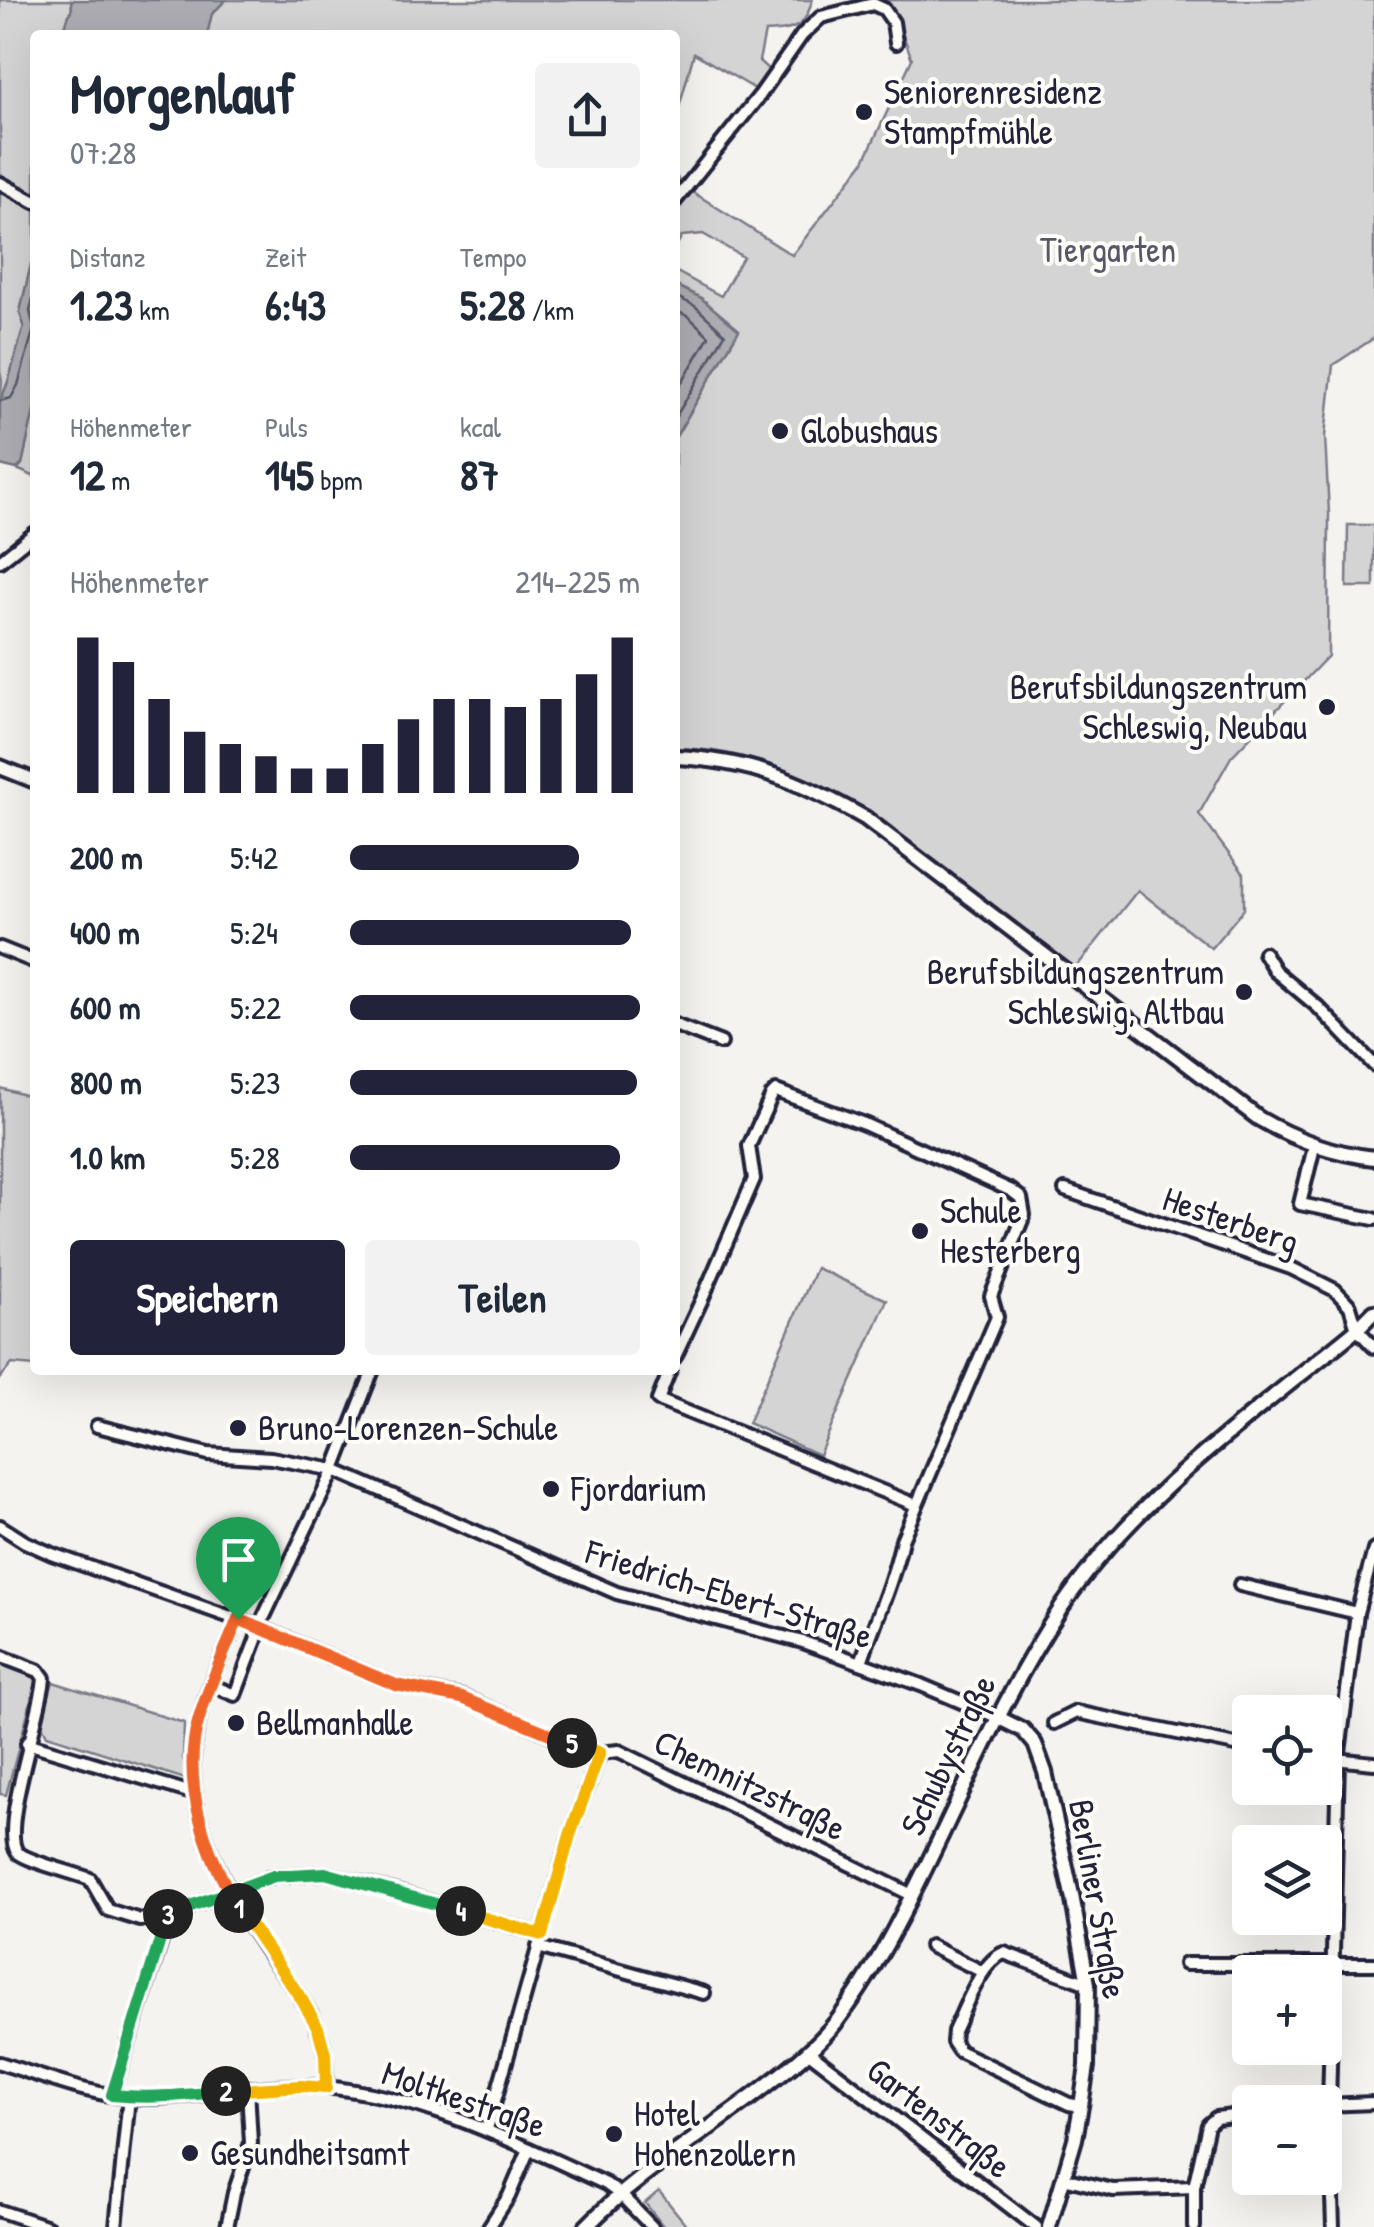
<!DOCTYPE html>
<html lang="de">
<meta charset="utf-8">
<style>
body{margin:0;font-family:"Patrick Hand",sans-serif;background:#f2f2f3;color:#1f2937;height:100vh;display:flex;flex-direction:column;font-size:38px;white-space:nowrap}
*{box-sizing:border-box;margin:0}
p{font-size:32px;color:#747a83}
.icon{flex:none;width:55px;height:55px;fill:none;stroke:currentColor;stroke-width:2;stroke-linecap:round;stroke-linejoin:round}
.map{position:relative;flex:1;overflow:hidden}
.sheet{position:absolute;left:30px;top:30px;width:650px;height:1345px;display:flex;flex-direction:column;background:#fff;border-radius:10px;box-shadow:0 10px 40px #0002}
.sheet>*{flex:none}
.tools{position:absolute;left:1232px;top:1695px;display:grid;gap:20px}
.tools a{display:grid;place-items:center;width:110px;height:110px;border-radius:10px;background:#fff;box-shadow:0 10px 40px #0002;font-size:50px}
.pin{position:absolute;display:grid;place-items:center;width:85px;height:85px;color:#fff;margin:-102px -42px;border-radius:50% 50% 50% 0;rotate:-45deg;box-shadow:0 0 10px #0007}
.pin .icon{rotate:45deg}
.km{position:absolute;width:50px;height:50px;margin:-25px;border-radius:50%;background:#222;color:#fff;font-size:28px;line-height:50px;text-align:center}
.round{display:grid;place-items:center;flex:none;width:105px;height:105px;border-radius:10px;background:#f2f2f3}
.summary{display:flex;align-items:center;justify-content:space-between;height:170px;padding:0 40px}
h1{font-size:55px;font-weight:700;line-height:75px}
.figures{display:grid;grid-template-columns:repeat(3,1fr);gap:15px;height:170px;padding:10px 40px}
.figures div{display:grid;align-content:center}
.figures b{font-size:42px;font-weight:700}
.figures small{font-size:28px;font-weight:400}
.figures p{font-size:28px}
.chart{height:280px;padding:20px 40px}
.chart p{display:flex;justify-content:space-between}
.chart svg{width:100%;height:180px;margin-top:10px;stroke:#22223b;stroke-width:6}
.action{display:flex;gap:20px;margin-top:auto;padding:20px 40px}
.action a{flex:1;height:115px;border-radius:10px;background:#22223b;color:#fff;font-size:40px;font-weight:700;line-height:115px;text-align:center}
.action a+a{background:#f2f2f3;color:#1f2937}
ul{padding:0 40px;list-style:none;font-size:32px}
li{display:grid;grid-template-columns:160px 120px 1fr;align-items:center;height:75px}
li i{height:25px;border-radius:12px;background:#22223b}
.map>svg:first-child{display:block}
.green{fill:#d5d4d5;stroke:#7c7b88;stroke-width:2.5}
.water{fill:#acacb2;stroke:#757582;stroke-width:2.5}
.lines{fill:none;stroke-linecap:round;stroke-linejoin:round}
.shore{stroke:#59596b;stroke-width:2.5}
.minor-casing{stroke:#22223b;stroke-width:18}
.tertiary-casing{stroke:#22223b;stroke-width:20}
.minor{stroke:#fdfcf7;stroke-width:10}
.tertiary{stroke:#fdfcf7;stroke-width:12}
.split-1-casing{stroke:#fff;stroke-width:20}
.split-2-casing{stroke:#fff;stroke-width:20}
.split-3-casing{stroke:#fff;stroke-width:20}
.split-4-casing{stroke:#fff;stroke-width:20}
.split-5-casing{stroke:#fff;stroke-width:20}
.split-6-casing{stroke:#fff;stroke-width:20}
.split-1{stroke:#f0652b;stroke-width:12}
.split-2{stroke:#f5b400;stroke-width:12}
.split-3{stroke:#22a559;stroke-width:12}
.split-4{stroke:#22a559;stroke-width:12}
.split-5{stroke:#f5b400;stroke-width:12}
.split-6{stroke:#f0652b;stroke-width:12}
.poi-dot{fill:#22223b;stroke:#fdfcf7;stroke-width:4}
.labels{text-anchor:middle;stroke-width:8;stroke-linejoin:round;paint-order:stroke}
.poi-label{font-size:35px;fill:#22223b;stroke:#fdfcf7;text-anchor:start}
.park-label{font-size:35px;fill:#585769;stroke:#fdfcf7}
.street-label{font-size:35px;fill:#22223b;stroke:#fdfcf7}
</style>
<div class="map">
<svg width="1374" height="2227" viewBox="0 0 1374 2227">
<rect width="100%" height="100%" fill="#f4f3ef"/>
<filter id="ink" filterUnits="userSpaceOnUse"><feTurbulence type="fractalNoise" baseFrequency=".01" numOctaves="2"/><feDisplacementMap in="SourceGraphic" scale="20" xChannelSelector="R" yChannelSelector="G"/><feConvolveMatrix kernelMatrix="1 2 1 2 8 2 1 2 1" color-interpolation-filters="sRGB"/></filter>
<g filter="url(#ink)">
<!-- green -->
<g class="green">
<path d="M0,0H71L72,8L61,35H35V247L20,312L24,326L8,382L0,402L2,382L0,371Z"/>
<path d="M226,0H812C805,30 793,30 765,32L759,61L770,71L757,90L694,53L675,122V35H207L211,14Z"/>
<path d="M860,0H1374V338L1333,365L1325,436L1329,514L1328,656L1231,757L1199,814L1244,874V909L1211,948L1138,890L1074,970C1032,937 990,905 947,872C862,808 787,750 675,748V438L739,330L701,298L675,285V271L721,296L743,257L703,234L682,236L675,248V173L680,184L792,255L863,163L912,59L896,16L884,1Z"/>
<path d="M35,406V477L17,469L22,464Z"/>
<path d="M1348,525H1374V587H1347Z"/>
<path d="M0,1088L35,1098V1366L12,1364L0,1378Z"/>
<path d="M816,1268L887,1300L819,1455L748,1423Z"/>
<path d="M0,1662L37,1678L6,1795L0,1794Z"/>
<path d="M53,1682L184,1723L183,1758L188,1780L47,1735L41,1723Z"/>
<path d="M659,2191L688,2227H664L645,2203Z"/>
</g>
<!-- water -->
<g class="water">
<path d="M71,0H226L212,14L207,35H61L72,8Z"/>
<path d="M35,247V406L22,464L17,469L0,465V402L8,382L24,326L20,312Z"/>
<path d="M675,285L701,298L739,330L675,438Z"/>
</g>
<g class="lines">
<!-- shore -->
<g class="shore">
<path d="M675,296L695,306L725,334L675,418"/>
<path d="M675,310L689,317L709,336L675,394"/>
<path d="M0,401L11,398L18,385L34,328L30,311L35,290"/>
</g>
<defs>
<g id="minor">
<path d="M0,183L35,202"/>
<path d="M675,201L760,95L802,35L821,17L873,4L884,9L893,22L896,43"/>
<path d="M0,561L35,533"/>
<path d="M0,948L35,962"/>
<path d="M1264,953L1275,971L1318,1007L1374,1065"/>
<path d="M675,1025L721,1043"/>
<path d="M1314,1147L1300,1204L1374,1219"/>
<path d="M1065,1190L1291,1268L1335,1290L1350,1306L1357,1329L1374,1347"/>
<path d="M675,1357L703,1297L754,1179L749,1146L772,1095L776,1091L864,1124L1012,1191L1021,1198L1024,1215L991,1296L997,1317L902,1540C893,1582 875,1621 861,1662"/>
<path d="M670,1370L658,1400L916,1505"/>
<path d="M97,1426L208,1454L271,1458L334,1470L617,1593L803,1642L921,1685L999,1718"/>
<path d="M0,1526L25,1542L52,1554L259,1627L396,1685L462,1697L563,1740L600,1753L619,1751L912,1895"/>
<path d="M1240,1585L1357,1613"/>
<path d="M238,1619C224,1654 205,1691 197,1728C179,1809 222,1885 266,1950C289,1983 320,2015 325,2057C326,2067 326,2077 327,2088"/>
<path d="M0,1656L39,1671L44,1678C42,1713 0,1827 17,1852C26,1861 75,1873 90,1879L108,1910L140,1920L163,1916"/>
<path d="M211,1685L235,1695L256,1640L259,1627L334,1470L373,1370"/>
<path d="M1054,1723L1076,1712L1250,1748"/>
<path d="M27,1743L195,1794"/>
<path d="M1325,1758L1374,1763"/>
<path d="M930,1946L983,1972"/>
<path d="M538,1947L704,1993"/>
<path d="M1185,1964H1374"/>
<path d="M809,2052L1036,2227"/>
<path d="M0,2063C45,2077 93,2097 141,2098C203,2098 263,2082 325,2087C427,2097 514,2142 606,2184L621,2195L652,2227"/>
<path d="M112,2095L161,1941L163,1916L274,1876L325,1873L400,1893L542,1935"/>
<path d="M1325,2105L1374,2103"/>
<path d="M1081,2106L1069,2104L959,2051L953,2042L954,2031C965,2009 981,1961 1004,1953L1088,1984"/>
<path d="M487,2129L570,1835L600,1753"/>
<path d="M1063,2178L1113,2190L1194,2187"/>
<path d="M0,2211L48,2227"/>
<path d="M116,2227L129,2097"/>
<path d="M227,2227L234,2193L251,2143L248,2088"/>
<path d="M489,2227L509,2196L529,2149"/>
<path d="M1194,2227V2187L1208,2125L1216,2118L1250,2114"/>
<path d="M1333,2227L1329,2105L1338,1760L1357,1613L1374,1550"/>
</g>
<g id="tertiary">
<path d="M675,757C750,760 801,782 865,818L1258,1118C1295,1140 1331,1153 1374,1158"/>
<path d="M0,767L35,781"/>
<path d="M999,1718L1023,1730L1035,1744L1045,1772L1072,1895L1088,1984L1087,2066L1081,2106L1075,2139L1049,2227"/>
<path d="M586,2227C640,2171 710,2131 771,2082C795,2064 818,2045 837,2021C871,1976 896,1928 921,1877C966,1787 1005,1692 1061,1608C1136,1496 1254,1414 1357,1329L1374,1312"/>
</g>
</defs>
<!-- minor casing -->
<use href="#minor" class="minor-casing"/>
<!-- tertiary casing -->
<use href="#tertiary" class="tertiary-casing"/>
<!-- minor -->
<use href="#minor" class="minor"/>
<!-- tertiary -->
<use href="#tertiary" class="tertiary"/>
</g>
</g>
<g class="lines" filter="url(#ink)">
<defs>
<path id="split-1" d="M238,1619C224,1653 208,1687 198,1722C181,1783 206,1856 239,1908"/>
<path id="split-2" d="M226,2091L301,2086L326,2088L325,2054L318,2028L302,2000L239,1908"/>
<path id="split-3" d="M168,1914L163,1916L160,1940L112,2095C151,2099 187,2095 226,2091"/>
<path id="split-4" d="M168,1914L274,1876L325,1873L461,1911"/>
<path id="split-5" d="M461,1911L542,1935L570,1835L600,1752L572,1743"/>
<path id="split-6" d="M238,1619L396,1685L462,1698L572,1743"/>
</defs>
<!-- split-1 casing -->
<use href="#split-1" class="split-1-casing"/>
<!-- split-2 casing -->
<use href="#split-2" class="split-2-casing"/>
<!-- split-3 casing -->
<use href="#split-3" class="split-3-casing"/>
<!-- split-4 casing -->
<use href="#split-4" class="split-4-casing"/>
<!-- split-5 casing -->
<use href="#split-5" class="split-5-casing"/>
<!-- split-6 casing -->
<use href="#split-6" class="split-6-casing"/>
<!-- split-1 -->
<use href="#split-1" class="split-1"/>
<!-- split-2 -->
<use href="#split-2" class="split-2"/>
<!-- split-3 -->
<use href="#split-3" class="split-3"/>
<!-- split-4 -->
<use href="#split-4" class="split-4"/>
<!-- split-5 -->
<use href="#split-5" class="split-5"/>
<!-- split-6 -->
<use href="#split-6" class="split-6"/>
</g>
<!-- markers -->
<g class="poi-dot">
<circle cx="864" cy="112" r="10"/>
<circle cx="780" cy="431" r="10"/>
<circle cx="1327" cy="707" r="10"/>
<circle cx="1244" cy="992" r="10"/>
<circle cx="920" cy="1231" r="10"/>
<circle cx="238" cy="1428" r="10"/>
<circle cx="551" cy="1489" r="10"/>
<circle cx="236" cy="1723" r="10"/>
<circle cx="614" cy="2134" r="10"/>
<circle cx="190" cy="2153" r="10"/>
</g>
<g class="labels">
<!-- poi labels -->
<g class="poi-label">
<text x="884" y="104">Seniorenresidenz<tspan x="884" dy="40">Stampfmühle</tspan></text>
<text x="800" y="443">Globushaus</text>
<text x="1307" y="699" text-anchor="end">Berufsbildungszentrum<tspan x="1307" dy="40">Schleswig, Neubau</tspan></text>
<text x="1224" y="984" text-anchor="end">Berufsbildungszentrum<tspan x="1224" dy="40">Schleswig, Altbau</tspan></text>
<text x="940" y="1223">Schule<tspan x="940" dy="40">Hesterberg</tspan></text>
<text x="258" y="1440">Bruno-Lorenzen-Schule</text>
<text x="571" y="1501">Fjordarium</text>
<text x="256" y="1735">Bellmanhalle</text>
<text x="634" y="2126">Hotel<tspan x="634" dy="40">Hohenzollern</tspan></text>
<text x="210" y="2165">Gesundheitsamt</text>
</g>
<!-- park labels -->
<g class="park-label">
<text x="1108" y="262">Tiergarten</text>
</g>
<!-- street labels -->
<g class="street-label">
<text transform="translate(1231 1220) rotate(19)" y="12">Hesterberg</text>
<text transform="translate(729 1594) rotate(17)" y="12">Friedrich-Ebert-Straße</text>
<text transform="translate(948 1755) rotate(-64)" y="12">Schubystraße</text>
<text transform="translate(750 1785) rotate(26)" y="12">Chemnitzstraße</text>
<text transform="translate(1098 1899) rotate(80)" y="12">Berliner Straße</text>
<text transform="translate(464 2099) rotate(19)" y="12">Moltkestraße</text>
<text transform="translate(939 2118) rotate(38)" y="12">Gartenstraße</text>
</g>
</g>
</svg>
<div class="tools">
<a><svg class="icon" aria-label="locate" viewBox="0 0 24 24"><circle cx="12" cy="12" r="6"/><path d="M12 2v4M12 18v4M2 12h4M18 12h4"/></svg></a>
<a><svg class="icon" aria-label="layers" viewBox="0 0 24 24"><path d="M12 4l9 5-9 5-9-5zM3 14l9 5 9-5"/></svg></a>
<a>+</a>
<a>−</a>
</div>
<div class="pin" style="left:238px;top:1619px;background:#1e9e55"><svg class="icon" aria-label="arrive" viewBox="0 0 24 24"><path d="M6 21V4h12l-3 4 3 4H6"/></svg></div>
<b class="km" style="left:239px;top:1908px">1</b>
<b class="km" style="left:226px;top:2091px">2</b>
<b class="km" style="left:168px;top:1914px">3</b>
<b class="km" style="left:461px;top:1911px">4</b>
<b class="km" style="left:572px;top:1743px">5</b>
<section class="sheet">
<div class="summary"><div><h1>Morgenlauf</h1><p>07:28</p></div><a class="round"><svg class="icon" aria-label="share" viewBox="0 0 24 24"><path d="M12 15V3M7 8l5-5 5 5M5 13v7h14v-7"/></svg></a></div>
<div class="figures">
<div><p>Distanz</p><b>1.23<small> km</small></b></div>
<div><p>Zeit</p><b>6:43</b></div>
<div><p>Tempo</p><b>5:28<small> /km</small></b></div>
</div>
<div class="figures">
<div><p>Höhenmeter</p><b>12<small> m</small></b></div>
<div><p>Puls</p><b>145<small> bpm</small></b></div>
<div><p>kcal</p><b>87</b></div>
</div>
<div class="chart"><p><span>Höhenmeter</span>214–225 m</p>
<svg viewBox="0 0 160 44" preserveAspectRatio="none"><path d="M5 44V6M15 44V12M25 44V21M35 44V29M45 44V32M55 44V35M65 44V38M75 44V38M85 44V32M95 44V26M105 44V21M115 44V21M125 44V23M135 44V21M145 44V15M155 44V6"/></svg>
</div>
<ul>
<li><b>200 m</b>5:42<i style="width:79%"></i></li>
<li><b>400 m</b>5:24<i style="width:97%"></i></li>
<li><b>600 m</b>5:22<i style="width:100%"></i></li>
<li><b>800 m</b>5:23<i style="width:99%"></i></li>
<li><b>1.0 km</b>5:28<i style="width:93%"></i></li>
</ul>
<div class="action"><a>Speichern</a><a>Teilen</a></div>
</section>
</div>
